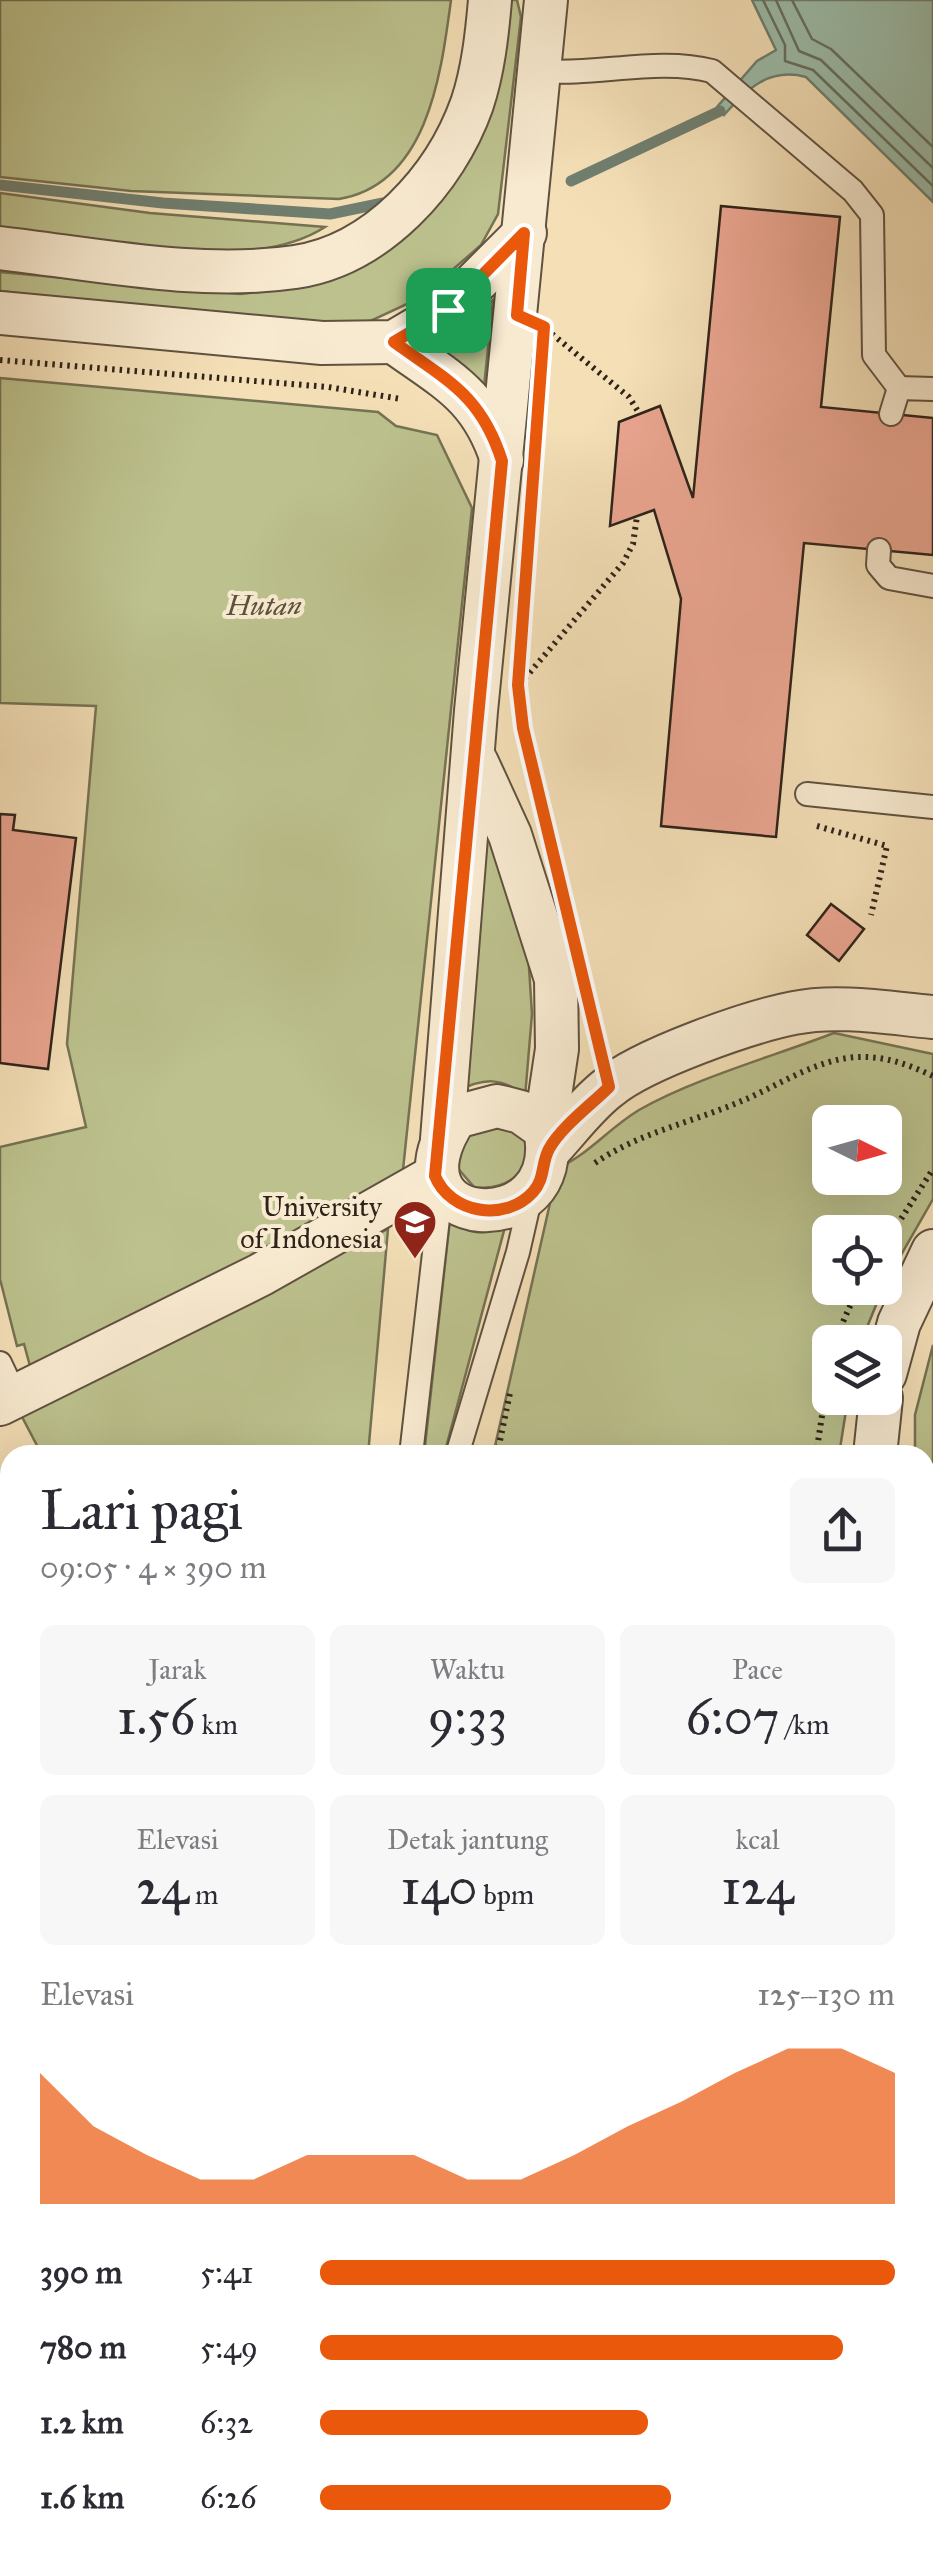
<!DOCTYPE html>
<html lang="id">
<meta charset="utf-8">
<style>
body{margin:0;font-family:"IM FELL Great Primer",serif;background:#f7f7f7;color:#2b2b33;height:100vh;display:flex;flex-direction:column;font-size:38px;white-space:nowrap}
*{box-sizing:border-box;margin:0}
p{font-size:32px;color:#7c7c81}
.icon{flex:none;width:55px;height:55px;fill:none;stroke:currentColor;stroke-width:2;stroke-linecap:round;stroke-linejoin:round}
.map{position:relative;flex:1;overflow:hidden}
.side{position:absolute;left:0px;top:1445px;width:935px;height:1112px;display:flex;flex-direction:column;background:#fff;border-radius:30px 30px 0 0;box-shadow:0 10px 40px #0002}
.side>*{flex:none}
.needle{width:65px;rotate:95deg}
.controls{position:absolute;left:812px;top:1105px;display:grid;gap:20px}
.controls a{display:grid;place-items:center;width:90px;height:90px;border-radius:15px;background:#fff;box-shadow:0 10px 40px #0002;font-size:50px}
.pin{position:absolute;display:grid;place-items:center;width:85px;height:85px;color:#fff;margin:-42px;border-radius:20px;box-shadow:0 5px 15px #0006}
.round{display:grid;place-items:center;flex:none;width:105px;height:105px;border-radius:15px;background:#f7f7f7}
.summary{display:flex;align-items:center;justify-content:space-between;height:170px;padding:0 40px}
h1{font-size:55px;font-weight:600;line-height:75px}
.stats{display:grid;grid-template-columns:repeat(3,1fr);gap:15px;height:170px;padding:10px 40px}
.stats div{display:grid;align-content:center;border-radius:15px;background:#f7f7f7;text-align:center}
.stats b{font-size:50px;font-weight:600}
.stats small{font-size:28px;font-weight:400}
.stats p{font-size:28px}
.chart{height:280px;padding:20px 40px}
.chart p{display:flex;justify-content:space-between}
.chart svg{width:100%;height:180px;margin-top:10px;fill:#ea580c;opacity:.7}
ul{padding:0 40px;list-style:none;font-size:32px}
li{display:grid;grid-template-columns:160px 120px 1fr;align-items:center;height:75px}
li i{height:25px;border-radius:12px;background:#ea580c}
.map>svg:first-child{display:block}
.green{fill:#bcc18d;stroke:#757253;stroke-width:2.5;fill-rule:evenodd}
.water{fill:#9cbdaa;stroke:#707f70;stroke-width:2.5}
.lines{fill:none;stroke-linecap:round;stroke-linejoin:round}
.shore{stroke:#657062;stroke-width:2.5}
.stream{stroke:#707f70;stroke-width:11}
.building{fill:#eaa590;stroke:#2e2319;stroke-width:2.5}
.service-casing{stroke:#605240;stroke-width:26}
.minor-casing{stroke:#605240;stroke-width:46}
.path{stroke:#2e2319;stroke-width:6;stroke-dasharray:2.5 5;stroke-linecap:butt}
.service{stroke:#f8ead0;stroke-width:22}
.minor{stroke:#f8ead0;stroke-width:42}
.route-casing{stroke:#fff;stroke-width:20}
.route{stroke:#ea580c;stroke-width:12}
.labels{text-anchor:middle;stroke-width:8;stroke-linejoin:round;paint-order:stroke}
.park-label{font-size:28px;font-style:italic;fill:#59523c;stroke:#f8ead0}
.poi-label{font-size:28px;fill:#2e2319;stroke:#f8ead0;text-anchor:end}
</style>
<div class="map">
<svg width="933" height="2557" viewBox="0 0 933 2557">
<rect width="100%" height="100%" fill="#f4dfb7"/>
<filter id="stains"><feTurbulence type="fractalNoise" baseFrequency=".002" numOctaves="4"/><feColorMatrix values="0 0 0 0 .2 0 0 0 0 .09 0 0 0 0 .02 0 0 0 .5 -.17"/></filter>
<radialGradient id="worn" r=".72"><stop offset=".6" stop-color="#630" stop-opacity="0"/><stop offset="1" stop-color="#630" stop-opacity=".3"/></radialGradient>
<!-- green -->
<g class="green">
<path d="M0,0H451C441,74 428,184 339,199L131,191L0,177Z"/>
<path d="M507,0H517L521,17L498,214L481,245L420,298L364,324L247,320L0,291V272L240,294L278,290L339,273L382,250Z"/>
<path d="M0,193L150,213L325,227C248,277 90,241 0,232Z"/>
<path d="M493,300L484,387L425,343L452,331Z"/>
<path d="M0,378L378,412L396,426L437,435L472,508L403,1170L201,1289L156,1303L30,1366L24,1344L17,1346L0,1279V1147L86,1127L67,1044L96,706L0,703Z"/>
<path d="M485,801L528,952L532,1014L525,1097C503,1076 482,1078 456,1092Z"/>
<path d="M834,1033L933,1054V1199L885,1283V1232H830V1288H883L861,1342H830V1398H848L839,1455H493L558,1168C589,1154 609,1128 639,1110C693,1079 774,1056 834,1033ZM830,1122H885V1178H830Z"/>
<path d="M488,1120L521,1130C537,1166 512,1192 474,1187L455,1165L460,1141Z"/>
<path d="M450,1219C468,1235 483,1235 505,1227L444,1455H424Z"/>
<path d="M388,1229L368,1455H42L20,1413Z"/>
<path d="M933,1345V1605L925,1578V1455H915V1415Z"/>
<path d="M10,1578V1922H0V1583Z"/>
<path d="M925,1731L933,1742V2354L925,2337Z"/>
<path d="M0,2101L10,2102V2289L0,2288Z"/>
<path d="M925,2469L933,2490V2557H801L799,2548H925Z"/>
</g>
<!-- water -->
<path class="water" d="M752,0H933V202L806,77C769,67 747,89 724,115L717,107L757,61L776,50Z"/>
<g class="lines">
<!-- shore -->
<g class="shore">
<path d="M763,0L785,45V61L813,70L933,186"/>
<path d="M776,0L799,51L821,60L933,168"/>
<path d="M792,0L812,39L831,49L933,147"/>
</g>
<!-- stream -->
<g class="stream">
<path d="M571,181L720,111"/>
<path d="M0,185L163,203L330,214L383,203"/>
</g>
</g>
<!-- building -->
<g class="building">
<path d="M721,206L840,217L821,407L933,418V555L804,543L776,837L661,826L681,599L654,510L610,526L619,422L660,406L693,498Z"/>
<path d="M0,814L15,815L13,830L76,838L48,1069L0,1063Z"/>
<path d="M831,904L864,929L839,961L807,935Z"/>
<path d="M10,1510V1578L0,1583V1516Z"/>
<path d="M0,2298L10,2299L7,2510H0Z"/>
<path d="M116,2548H182L170,2557H105Z"/>
<path d="M433,2548H554V2557H432Z"/>
</g>
<g class="lines">
<defs>
<g id="service">
<path d="M540,71C596,76 658,57 712,71L853,191L872,215L874,355L899,388"/>
<path d="M891,414L899,388L933,389"/>
<path d="M879,550L878,565L889,578L933,586"/>
<path d="M807,794L933,807"/>
<path d="M0,1363L16,1397"/>
<path d="M411,1455L441,1192"/>
<path d="M457,1455L518,1252L531,1195"/>
<path d="M925,2385L933,2398"/>
</g>
<g id="minor">
<path d="M0,248C95,259 199,281 295,267C377,255 445,180 472,104C483,71 487,35 490,0"/>
<path d="M0,313L322,343L394,342L448,310L525,233"/>
<path d="M394,342C448,381 481,395 502,460"/>
<path d="M477,763L510,835L556,979L557,1049L545,1129"/>
<path d="M497,1106L521,1112L545,1129C569,1245 378,1233 456,1117Z"/>
<path d="M442,1139L476,711L546,0"/>
<path d="M549,1150C568,1130 586,1105 608,1088C643,1059 748,1022 794,1013C837,1004 889,1013 933,1017"/>
<path d="M885,1374L899,1323L933,1251"/>
<path d="M0,1404L260,1275L435,1176"/>
<path d="M875,1455L881,1398"/>
<path d="M925,1661L933,1675"/>
</g>
</defs>
<!-- service casing -->
<use href="#service" class="service-casing"/>
<!-- minor casing -->
<use href="#minor" class="minor-casing"/>
<!-- path -->
<g class="path">
<path d="M552,334L629,397L639,413"/>
<path d="M0,360L328,387L401,399"/>
<path d="M520,684L623,563L633,544L637,516"/>
<path d="M520,697L540,798"/>
<path d="M817,826L887,846L871,915"/>
<path d="M595,1163C640,1132 694,1122 744,1100C779,1085 819,1058 859,1057C885,1056 910,1065 933,1076"/>
<path d="M885,1244L933,1169"/>
<path d="M834,1342L858,1288"/>
<path d="M497,1455L510,1393"/>
<path d="M816,1455L830,1363"/>
<path d="M925,1762L933,1771"/>
<path d="M0,1830L10,1832"/>
<path d="M925,2532L933,2535"/>
<path d="M240,2548L310,2555"/>
<path d="M194,2557L195,2548"/>
</g>
<!-- service -->
<use href="#service" class="service"/>
<!-- minor -->
<use href="#minor" class="minor"/>
</g>
<g class="lines">
<defs>
<path id="route" d="M524,233L517,315L544,327L518,685L523,728L609,1087C591,1105 561,1127 549,1149C541,1164 545,1179 533,1192C505,1223 450,1213 435,1176L502,461C481,395 448,381 394,342L448,310Z"/>
</defs>
<!-- route casing -->
<use href="#route" class="route-casing"/>
<!-- route -->
<use href="#route" class="route"/>
</g>
<!-- icons -->
<defs>
<symbol id="university-pin" viewBox="-11 -11 22 30"><path d="M0 17L-7.5 6A9.5 9.5 0 1 1 7.5 6Z" fill="#8f2418" stroke="#f8ead0"/><path d="M0-5L7-2L0 1L-7-2ZM-4 1L0 2.5L4 1V4Q0 6-4 4Z" fill="#fff"/></symbol>
</defs>
<g fill-rule="evenodd">
<use href="#university-pin" x="390" y="1197" width="50" height="68"/>
</g>
<g class="labels">
<!-- park labels -->
<g class="park-label">
<text x="264" y="615">Hutan</text>
</g>
<!-- poi labels -->
<g class="poi-label">
<text x="382" y="1216">University<tspan x="382" dy="32">of Indonesia</tspan></text>
</g>
</g>
<rect width="100%" height="100%" filter="url(#stains)"/>
<rect width="100%" height="100%" fill="url(#worn)"/>
</svg>
<div class="controls">
<a><svg class="needle" viewBox="-14 -14 28 28"><path d="M0-13l5 13h-10z" fill="#e53935"/><path d="M0 13l5-13h-10z" fill="#7c7c81"/></svg></a>
<a><svg class="icon" aria-label="locate" viewBox="0 0 24 24"><circle cx="12" cy="12" r="6"/><path d="M12 2v4M12 18v4M2 12h4M18 12h4"/></svg></a>
<a><svg class="icon" aria-label="layers" viewBox="0 0 24 24"><path d="M12 4l9 5-9 5-9-5zM3 14l9 5 9-5"/></svg></a>
</div>
<div class="pin" style="left:448px;top:310px;background:#1e9e55"><svg class="icon" aria-label="arrive" viewBox="0 0 24 24"><path d="M6 21V4h12l-3 4 3 4H6"/></svg></div>
<section class="side">
<div class="summary"><div><h1>Lari pagi</h1><p>09:05 · 4 × 390 m</p></div><a class="round"><svg class="icon" aria-label="share" viewBox="0 0 24 24"><path d="M12 15V3M7 8l5-5 5 5M5 13v7h14v-7"/></svg></a></div>
<div class="stats">
<div><p>Jarak</p><b>1.56<small> km</small></b></div>
<div><p>Waktu</p><b>9:33</b></div>
<div><p>Pace</p><b>6:07<small> /km</small></b></div>
</div>
<div class="stats">
<div><p>Elevasi</p><b>24<small> m</small></b></div>
<div><p>Detak jantung</p><b>140<small> bpm</small></b></div>
<div><p>kcal</p><b>124</b></div>
</div>
<div class="chart"><p><span>Elevasi</span>125–130 m</p>
<svg viewBox="0 0 160 44" preserveAspectRatio="none"><path d="M0 44V12L10 25L20 32L30 38L40 38L50 32L60 32L70 32L80 38L90 38L100 32L110 25L120 19L130 12L140 6L150 6L160 12V44z"/></svg>
</div>
<ul>
<li><b>390 m</b>5:41<i style="width:100%"></i></li>
<li><b>780 m</b>5:49<i style="width:91%"></i></li>
<li><b>1.2 km</b>6:32<i style="width:57%"></i></li>
<li><b>1.6 km</b>6:26<i style="width:61%"></i></li>
</ul>
</section>
</div>
